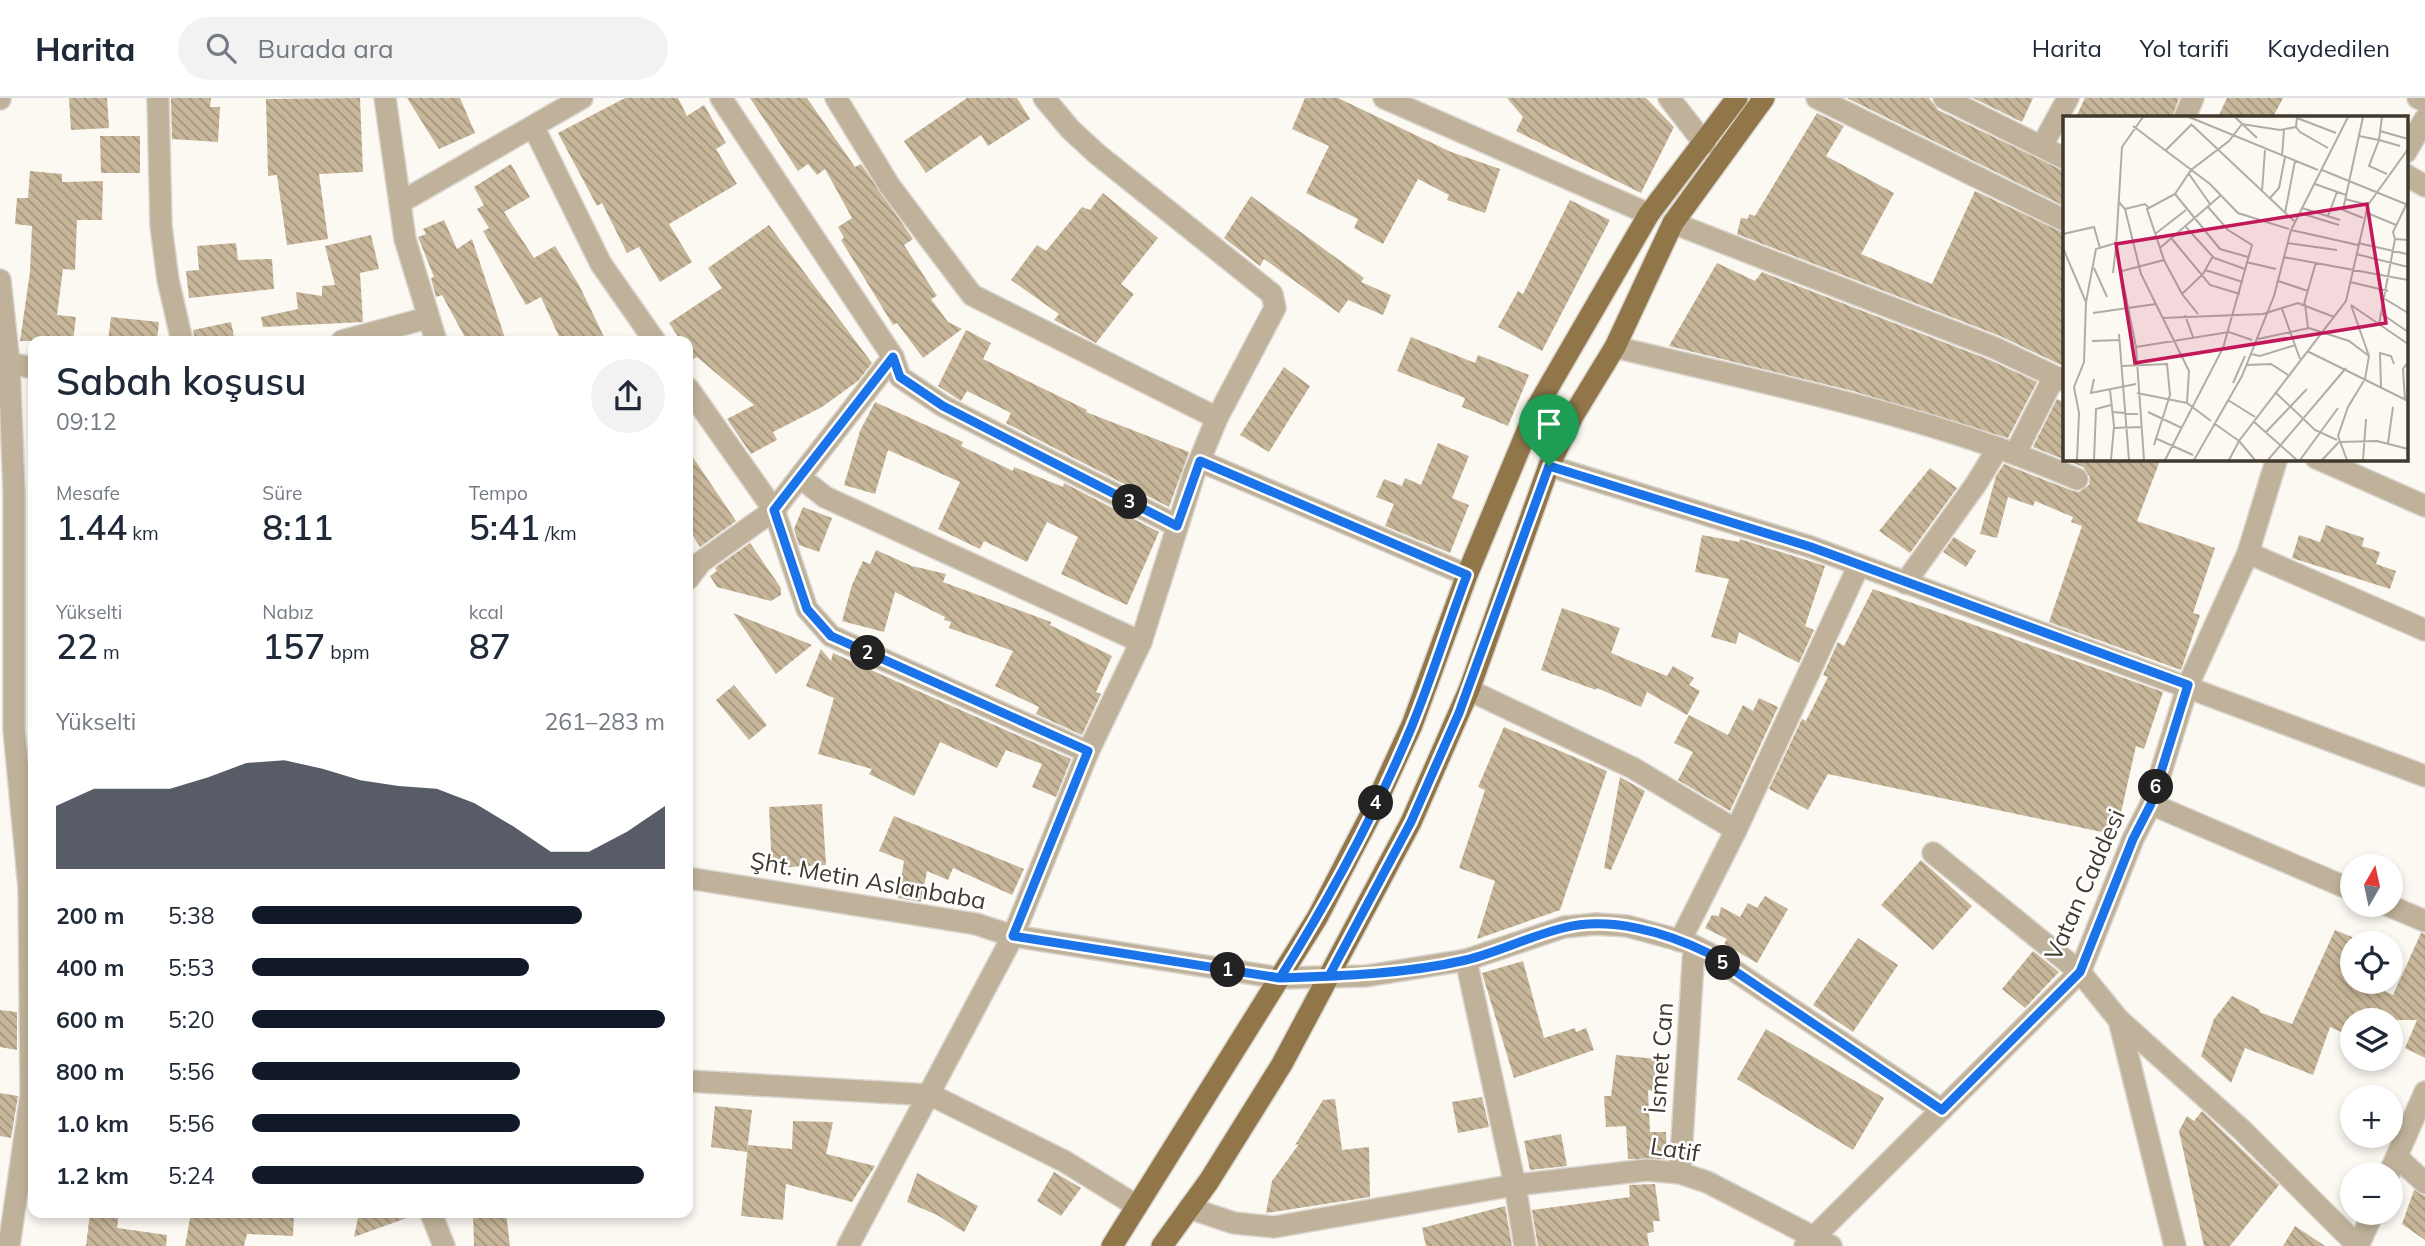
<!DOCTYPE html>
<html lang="tr">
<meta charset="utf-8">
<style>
body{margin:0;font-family:Mulish,sans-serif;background:#f2f2f3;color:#1f2937;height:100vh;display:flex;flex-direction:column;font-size:26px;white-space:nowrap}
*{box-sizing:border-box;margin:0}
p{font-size:23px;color:#747a83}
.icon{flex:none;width:38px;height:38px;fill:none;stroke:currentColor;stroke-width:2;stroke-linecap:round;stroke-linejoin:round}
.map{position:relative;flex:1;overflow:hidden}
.sheet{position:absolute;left:28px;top:238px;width:665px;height:882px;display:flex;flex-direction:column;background:#fff;border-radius:14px;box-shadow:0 4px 10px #0003}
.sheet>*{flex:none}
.needle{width:46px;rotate:9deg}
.controls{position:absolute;left:2340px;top:756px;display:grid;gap:14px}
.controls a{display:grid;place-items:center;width:63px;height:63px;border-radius:50%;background:#fff;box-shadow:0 4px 10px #0003;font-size:35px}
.pin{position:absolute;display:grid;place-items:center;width:60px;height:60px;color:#fff;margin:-72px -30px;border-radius:50% 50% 50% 0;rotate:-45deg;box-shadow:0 0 7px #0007}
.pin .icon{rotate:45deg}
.km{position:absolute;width:35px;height:35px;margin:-18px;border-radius:50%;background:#222;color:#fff;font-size:19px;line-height:35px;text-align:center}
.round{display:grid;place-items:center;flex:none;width:74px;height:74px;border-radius:37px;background:#f2f2f3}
.head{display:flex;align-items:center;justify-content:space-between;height:119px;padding:0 28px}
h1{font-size:38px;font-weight:600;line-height:52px}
.stats{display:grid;grid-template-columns:repeat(3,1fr);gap:10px;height:119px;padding:7px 28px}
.stats div{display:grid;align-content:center}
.stats b{font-size:35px;font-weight:600}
.stats small{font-size:19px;font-weight:400}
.stats p{font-size:19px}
.chart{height:196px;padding:14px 28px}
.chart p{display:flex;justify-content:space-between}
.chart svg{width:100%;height:126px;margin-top:7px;fill:#111827;opacity:.7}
ul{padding:0 28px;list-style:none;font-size:23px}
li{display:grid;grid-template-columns:112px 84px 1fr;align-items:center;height:52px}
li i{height:18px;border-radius:9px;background:#111827}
header{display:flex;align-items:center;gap:42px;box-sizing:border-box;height:98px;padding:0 35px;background:#fff;border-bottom:2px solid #e0e1e3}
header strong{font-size:33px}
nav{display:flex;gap:38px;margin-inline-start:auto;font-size:24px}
.search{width:490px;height:63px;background:#f2f2f3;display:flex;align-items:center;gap:18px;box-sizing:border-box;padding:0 24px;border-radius:38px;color:#747a83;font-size:26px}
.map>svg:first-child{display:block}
.building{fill:url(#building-back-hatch)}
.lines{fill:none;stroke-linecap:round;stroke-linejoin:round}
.minor-casing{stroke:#dad6cf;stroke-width:24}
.major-casing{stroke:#dad6cf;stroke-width:24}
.minor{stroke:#c0b29a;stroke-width:21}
.major{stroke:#907649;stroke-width:21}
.route-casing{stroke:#fff;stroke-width:14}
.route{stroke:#1a73e8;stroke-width:9}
.labels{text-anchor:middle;stroke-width:5;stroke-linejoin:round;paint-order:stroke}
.street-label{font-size:24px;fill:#40392d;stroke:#fff}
.inset-road{fill:none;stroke:#b1aca4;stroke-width:2}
.view{fill:#c2185b;fill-opacity:0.15;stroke:#c2185b;stroke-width:3.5}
.inset-edge{fill:none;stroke:#40392d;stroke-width:3.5}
</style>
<header>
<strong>Harita</strong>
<div class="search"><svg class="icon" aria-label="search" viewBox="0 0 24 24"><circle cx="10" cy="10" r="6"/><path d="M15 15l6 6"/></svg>Burada ara</div>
<nav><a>Harita</a><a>Yol tarifi</a><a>Kaydedilen</a></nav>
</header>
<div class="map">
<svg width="2425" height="1148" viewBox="0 0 2425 1148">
<defs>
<pattern id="building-back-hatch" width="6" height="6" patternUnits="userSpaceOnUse" patternTransform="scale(1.75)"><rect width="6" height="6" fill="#c7b699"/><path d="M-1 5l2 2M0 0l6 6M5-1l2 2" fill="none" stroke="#a3957d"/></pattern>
</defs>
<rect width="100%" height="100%" fill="#fcf9f3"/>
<!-- building -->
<g class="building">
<path d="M69,0H107L109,30L71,32Z"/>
<path d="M171,0H211L210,9H220L218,44L172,41Z"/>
<path d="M360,0L363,74L319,76L328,141L287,147L277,77L268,78L266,1Z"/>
<path d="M407,0H460L475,35L439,51Z"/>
<path d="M625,0H678L687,18L704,7L726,45L716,51L737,86L669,126L692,164L660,184L639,149L627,155L602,105L597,108L558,35Z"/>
<path d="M750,0H807L855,69L861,66L913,141L904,147L937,198L931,201L948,224L962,231L923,260L897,225L893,227L841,142L844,140L838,129L852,120L825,71L817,77L808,66L798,73Z"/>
<path d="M967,0H1017L1030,21L988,48L981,37L926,75L904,43Z"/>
<path d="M1305,0H1338L1451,54L1500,71L1485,115L1447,102L1449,97L1418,81L1383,146L1354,130L1358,121L1306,95L1329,48L1292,31Z"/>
<path d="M1507,0H1646L1674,29L1641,95L1516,33L1523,19Z"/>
<path d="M1847,0H1929L1938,12L2064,73V108Z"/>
<path d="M1973,0H2033L2022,24Z"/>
<path d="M2085,0H2179L2172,19H2076Z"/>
<path d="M2227,0H2283L2273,19H2218Z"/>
<path d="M1817,15L1844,28L1826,58L1894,95L1861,156L1932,186L1975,93L2064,135V259L2061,267L2000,238L1737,136L1741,120L1748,121L1749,116L1755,118Z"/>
<path d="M100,38H140V75H101Z"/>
<path d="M511,66L530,99L504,114L534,160L555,148L579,187L606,243H561L541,199L526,207L483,133L489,130L477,111L484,107L474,89Z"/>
<path d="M30,73L62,76V84L103,83L102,122H77L75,172L63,171L57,217L76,219L73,243H20L30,174L32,128L15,126L17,100H28Z"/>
<path d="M1103,95L1158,140L1121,186L1134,196L1096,245L1054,222L1059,216L1011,182L1037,147L1046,153L1082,109L1090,112Z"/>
<path d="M1251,98L1364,180L1361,184L1391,197L1383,217L1348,202L1339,215L1264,161L1260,168L1224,140Z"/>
<path d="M1570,102L1610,122L1542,253L1498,229L1518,193L1523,196Z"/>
<path d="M444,122L457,151L472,141L506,243H467L442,197L436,199L431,180L434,179L418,139L426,136L423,131Z"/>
<path d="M769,127L872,265L858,283L822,309L773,334L777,342L751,356L727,321L754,307L697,259L693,261L688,253V243H681L669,225L722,190L708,170Z"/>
<path d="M371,137L379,171L360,175L363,224L263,229L261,219L298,211L296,194L322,198V188L335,187L325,148Z"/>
<path d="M236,145L238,162L272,161L274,191L189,200L186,173L199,172L197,148Z"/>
<path d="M1717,165L1755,183L1762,174L1990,262L2037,284L2008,340L1853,293L1669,248Z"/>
<path d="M111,219L159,224L157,243H108Z"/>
<path d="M231,224L235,243H195L193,232Z"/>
<path d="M966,232L991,245L983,261L1087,312L1086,314L1189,354L1169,409L1006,325L1011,315L967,293L961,303L938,288Z"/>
<path d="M1411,239L1475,265L1478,257L1529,277L1508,328L1462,309L1465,300L1397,273Z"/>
<path d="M1284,269L1310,288L1269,354L1240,337Z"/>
<path d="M2057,301L2064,304V360H2161L2137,423L2215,450L2193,515L2200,517L2181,572L2049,524L2082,428L2071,424L2073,419L2035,403L2033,408L2008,399L1997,440L1980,436L1996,378L2004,366L2073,393L2079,394L2089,387L2090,379L2083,369L2033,349Z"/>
<path d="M875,304L963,344L961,348L1013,373L1014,369L1063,389L1064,385L1159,434L1127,507L1061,476L1078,439L1047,424L1027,464L984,443L980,451L938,431L960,384L888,352L875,396L844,387L860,333Z"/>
<path d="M1438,345L1469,358L1452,400L1469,407L1450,455L1385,428L1394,406L1376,399L1384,381L1402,388L1405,380L1421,387Z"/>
<path d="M688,352L736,423L700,449L688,430Z"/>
<path d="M1930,370L1957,390L1910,455L1879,433Z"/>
<path d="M803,409L832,420L819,454L799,447L794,431Z"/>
<path d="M2326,427L2364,440L2362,448L2380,454L2376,466L2396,473L2390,491L2292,460L2299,437L2320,444Z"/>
<path d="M1702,437L1739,444L1740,441L1825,468L1805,528L1814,532L1799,565L1739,534L1736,546L1711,539L1729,481L1695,474Z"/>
<path d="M1954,439L1976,453L1966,469L1943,454Z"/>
<path d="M750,445L781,490V497L771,503L717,489L710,478L717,473L715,470Z"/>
<path d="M876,452L912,468L946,476L943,484L1051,524L1050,527L1112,558L1096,594L1101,596L1082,637L1036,616L1039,609L995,588L1013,553L949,530L951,524L944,522L945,519L895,494L884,534L842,523L852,487L863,463L870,466Z"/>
<path d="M1873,491L2163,594L2144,651L2136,648L2116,737L1828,676L1808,712L1769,691L1802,621L1806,623L1828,579L1823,577L1838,544L1844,548Z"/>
<path d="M1562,510L1620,530L1611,555L1667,578L1673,568L1694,580L1689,587L1700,593L1687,617L1647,594L1641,609L1597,590L1596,592L1541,572Z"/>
<path d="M733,515L812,547L776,576Z"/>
<path d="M821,551L831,563L833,555L1071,661L1056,699L1032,689L1042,666L1006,652L997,670L940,644L914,698L869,676L872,671L818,656L834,600L806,588Z"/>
<path d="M734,587L767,627L749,642L716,602Z"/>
<path d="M1759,600L1778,609L1730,713L1678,682L1693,654L1674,645L1689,617L1728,637L1743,607L1753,613Z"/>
<path d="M1504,629L1607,673L1560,812L1477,841L1495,783L1459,770L1485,692L1478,689Z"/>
<path d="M1620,679L1645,693L1611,772L1604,770Z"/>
<path d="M822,706L826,767L772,770L769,709Z"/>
<path d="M894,718L1024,771L1012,797L953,770L948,782L927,773L921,804L898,800L904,763L879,753Z"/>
<path d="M1921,762L1972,808L1933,852L1881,807Z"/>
<path d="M1765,798L1788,811L1757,865L1724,846L1727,841L1705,830L1712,817L1719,818L1721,809L1740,819L1748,805L1757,810Z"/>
<path d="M2335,832L2352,839V884H2364L2393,897L2421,835L2425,836V960L2405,950L2417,922H2352V929L2345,925L2341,934L2330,929L2313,977L2245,950L2231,985L2201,958L2214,921L2232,898L2260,912L2259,914L2292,926Z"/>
<path d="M1858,840L1898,867L1853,934L1813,907Z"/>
<path d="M2033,853L2059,874L2025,910L2002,891Z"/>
<path d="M1523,863L1544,940L1575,930L1576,934L1586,930L1594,952L1514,980L1482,875Z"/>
<path d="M0,912L17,914V952L0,949Z"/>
<path d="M1766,931L1884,1000L1853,1052L1737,981Z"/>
<path d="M1616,957L1657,961L1653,993L1648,992L1650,1034H1666L1667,1061H1628L1626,1028L1606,1029L1604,998H1611Z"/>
<path d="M0,995L18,998L11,1040L0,1038Z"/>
<path d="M1482,999L1489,1029L1458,1035L1452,1004Z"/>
<path d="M1335,1001L1342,1052L1369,1049L1370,1099L1266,1115L1272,1083L1299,1046L1295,1047L1323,1002Z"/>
<path d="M715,1008L752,1012L747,1054L711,1049Z"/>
<path d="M2202,1013L2279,1087L2230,1148H2204L2179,1033L2187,1018L2194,1023Z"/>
<path d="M793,1023L833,1024L826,1056L875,1068L852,1104L786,1086L783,1122L741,1118L748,1047L792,1051Z"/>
<path d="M1561,1036L1567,1068L1530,1072L1524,1043Z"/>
<path d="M1054,1074L1081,1090L1061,1118L1037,1103Z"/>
<path d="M917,1075L978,1108L964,1134L937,1117L907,1104Z"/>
<path d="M1655,1086L1660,1123H1653L1654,1134L1647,1135L1649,1148H1538L1532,1112L1630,1099L1629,1087Z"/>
<path d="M2414,1092L2425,1098V1142L2402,1126Z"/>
<path d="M1505,1108L1512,1148H1426L1422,1130Z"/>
<path d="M90,1115H119L117,1130L167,1137L166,1148H86Z"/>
<path d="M191,1115H294L293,1138L247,1136L244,1148H185Z"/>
<path d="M359,1115H414L415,1117L354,1139Z"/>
<path d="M473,1115H506L510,1148H474Z"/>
<path d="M2295,1128L2325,1148H2283Z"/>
</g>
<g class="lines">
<defs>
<g id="minor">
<path d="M158,0L161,128L168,182L182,243"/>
<path d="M385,0L405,141L436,243"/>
<path d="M721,0L893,259L900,279L943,308L1177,428"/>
<path d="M836,0L889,87L972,197L1217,320"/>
<path d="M1384,0L1649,116"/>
<path d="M1669,0L1705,46"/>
<path d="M1817,0L2064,122"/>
<path d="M1944,0L2064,60"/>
<path d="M2418,0L2425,3"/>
<path d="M0,1V0"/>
<path d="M2185,19L2193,0"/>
<path d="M534,30L601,166L655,243"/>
<path d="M2042,48L2068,0"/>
<path d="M2406,54L2425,21"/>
<path d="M2406,77L2425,88"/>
<path d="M401,104L582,0"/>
<path d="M1673,125L1995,250L2064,283"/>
<path d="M0,182L9,265L14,394V632L29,790L31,997L9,1148"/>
<path d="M342,243L427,220"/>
<path d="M1615,249C1770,287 1931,317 2077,381"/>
<path d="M9,265L33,270"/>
<path d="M688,290L774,412L807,511L831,538L1088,654"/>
<path d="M2016,354L2054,279"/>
<path d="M2316,360L2425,408"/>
<path d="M1200,363L1467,477"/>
<path d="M1549,368L1811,449L2425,678"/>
<path d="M801,380L825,399L1141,544"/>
<path d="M2248,455L2425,532"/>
<path d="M688,481L701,464L774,412L893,259"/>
<path d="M1905,485L1976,386L1998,350"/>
<path d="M1469,592L1633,670L1736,732"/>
<path d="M2151,706L2352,792"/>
<path d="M1933,755L2080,874L2119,922L2242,1032L2358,1148"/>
<path d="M688,780L976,826L1013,838L1280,880L1366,878L1466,862L1564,829L1596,826L1627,828L1686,844L1708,855L1942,1012"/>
<path d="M2387,807L2425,823"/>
<path d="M1680,843L1736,732L1859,467"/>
<path d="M1466,862L1515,1087L1525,1148"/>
<path d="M2119,922L2175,1148"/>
<path d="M688,983L931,997L1064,1063L1137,1108"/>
<path d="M2397,1059L2425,1085"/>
<path d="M1680,1075L1694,848"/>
<path d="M2389,1076L2425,994"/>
<path d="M1189,1110L1234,1125L1274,1129L1515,1087L1647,1072L1680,1075L1707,1084L1831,1148"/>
<path d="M431,1115L444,1148"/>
<path d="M848,1148L1013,838L1088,654L1141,544L1194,376L1217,320L1275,210L1272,196L1097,56L1070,31L1044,0"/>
<path d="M1805,1148L2080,874L2133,741L2151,706L2188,587L2248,455L2277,360"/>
<path d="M2358,1148L2373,1115"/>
</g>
<g id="major">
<path d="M1112,1148L1317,820L1371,716L1412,627L1467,477L1537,309L1649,116L1737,0"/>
<path d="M1162,1148L1209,1083L1282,966L1411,724L1469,592L1549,368L1573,318L1615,249L1673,125L1764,0"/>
</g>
</defs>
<!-- minor casing -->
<use href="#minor" class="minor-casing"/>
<!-- major casing -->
<use href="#major" class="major-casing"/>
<!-- minor -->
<use href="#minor" class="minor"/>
<!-- major -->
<use href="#major" class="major"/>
</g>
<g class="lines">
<defs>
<path id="route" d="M1549,368L1459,615L1411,724L1329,878L1280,880L1013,838L1088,653L831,538L807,511L774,412L893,259L900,279L943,308L1177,428L1200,363L1467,477C1448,527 1432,579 1412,628C1375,716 1330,800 1280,880C1342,878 1405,876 1466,862C1499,854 1530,838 1563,830C1610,818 1665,834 1708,855L1942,1012L2080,874L2133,741L2151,706L2188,587L1811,449L1549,368"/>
</defs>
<!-- route casing -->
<use href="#route" class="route-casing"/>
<!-- route -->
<use href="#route" class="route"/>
</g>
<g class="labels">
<!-- street labels -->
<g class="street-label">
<text transform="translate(868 783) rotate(10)" y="8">Şht. Metin Aslanbaba</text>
<text transform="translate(2085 787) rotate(-66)" y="8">Vatan Caddesi</text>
<text transform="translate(1661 960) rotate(-86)" y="8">İsmet Can</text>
<text transform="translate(1675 1052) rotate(9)" y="8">Latif</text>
</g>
</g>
<!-- overview -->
<g transform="translate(2063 18)">
<rect width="345" height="345" fill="#fcf9f3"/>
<path class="inset-road" d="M80,1L59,31L53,131L73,231L81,344M126,1L255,54M172,1L194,22M234,1L233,11L237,16L265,32M300,1L280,94L300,102M234,2L273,17M129,9L231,105M70,10L147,68L175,97L226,113M317,15L345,23M296,20L316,24L319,1M102,35L129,8M219,40L221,14M259,54L345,89M126,58L147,88M324,58L306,50L316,24L337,30M252,68L283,79M199,75L202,34M112,78L157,133L185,141M207,82L216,72L222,41M282,83L305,89M55,85L62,93L78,158L126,255L124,287M239,92L277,104M62,93L82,88L86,92M302,96L333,109M222,97L232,45M237,97L276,109M265,100L274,76M123,111L151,142L182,153M228,114L295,129M0,118L31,111L37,132M92,118L123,94M109,123L147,169L177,178M332,123L330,116L345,85M224,127L274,134M295,127L344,138M0,132L23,186L21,246L11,271L16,297L14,344M97,132L158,79M293,138L345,151M220,141L345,164M183,146L213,153M31,152L44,181M142,154L180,166M59,155L101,144M50,157L53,131M215,165L245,175M287,166L325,175M119,178L140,158L150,140M322,183L345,197M23,186L33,133L53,127M241,188L253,146M242,188L245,212M288,189L345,228M219,193L237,243M30,197L93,188M135,198L119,178L101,144L84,93L112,78L128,54L166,25L179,8L217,14L233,11M319,198L345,216M122,199L130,221M99,202L200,198L235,187L271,201M316,208L332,123L345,124M56,218L66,344M195,223L246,212L286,225L306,240M29,225L57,224M73,231L166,216L189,224M244,235L345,285M188,238L197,240L232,229M184,249L208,248L225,259M59,250L104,248L107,279L91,329M31,263L28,277L73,268M170,267L182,240M318,271L317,237L328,240L331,248M47,274L51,310L48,344M212,276L252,314L274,324M74,277L124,287L148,305M165,284L192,301M342,284L340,253L345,246M49,296L75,298M85,296L119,312M190,305L234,344M152,308L176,325L166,344M51,312L78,311M203,316L244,273M92,322L130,339M325,327L330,291M31,344L33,293L48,289M102,344L160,232L189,129L165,114L145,91M131,344L179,260L211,180L228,114L285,1M192,344L176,325L283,185L305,89L345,33M205,344L283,252M237,344L275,292M259,344L276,326L314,325L345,333M284,344L275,320L285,291L302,263L306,240L288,189M300,344L303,303"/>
<path class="view" d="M304,88L323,207L72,247L53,128Z"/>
<rect width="345" height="345" class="inset-edge"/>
</g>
</svg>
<div class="controls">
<a><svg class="needle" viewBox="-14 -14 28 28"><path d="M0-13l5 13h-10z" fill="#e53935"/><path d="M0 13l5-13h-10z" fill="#747a83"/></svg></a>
<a><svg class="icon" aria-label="locate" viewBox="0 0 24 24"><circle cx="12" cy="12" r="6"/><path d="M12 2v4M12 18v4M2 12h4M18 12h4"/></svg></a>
<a><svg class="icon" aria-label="layers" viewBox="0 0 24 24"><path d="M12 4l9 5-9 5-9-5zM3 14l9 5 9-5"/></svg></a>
<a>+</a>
<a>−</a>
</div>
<div class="pin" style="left:1549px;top:368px;background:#1e9e55"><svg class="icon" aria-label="arrive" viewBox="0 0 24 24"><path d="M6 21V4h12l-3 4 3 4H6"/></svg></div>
<b class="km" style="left:1228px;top:872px">1</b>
<b class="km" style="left:868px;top:555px">2</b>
<b class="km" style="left:1130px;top:404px">3</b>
<b class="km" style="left:1376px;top:705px">4</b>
<b class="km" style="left:1723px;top:865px">5</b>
<b class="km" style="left:2156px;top:689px">6</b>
<section class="sheet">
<div class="head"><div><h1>Sabah koşusu</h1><p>09:12</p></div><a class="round"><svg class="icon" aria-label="share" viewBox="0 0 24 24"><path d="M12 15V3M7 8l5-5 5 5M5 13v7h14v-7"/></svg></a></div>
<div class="stats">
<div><p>Mesafe</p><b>1.44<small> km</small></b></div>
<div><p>Süre</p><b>8:11</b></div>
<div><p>Tempo</p><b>5:41<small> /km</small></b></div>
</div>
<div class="stats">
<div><p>Yükselti</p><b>22<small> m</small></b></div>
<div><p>Nabız</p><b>157<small> bpm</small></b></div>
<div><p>kcal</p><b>87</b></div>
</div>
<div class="chart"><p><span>Yükselti</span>261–283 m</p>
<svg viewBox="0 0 160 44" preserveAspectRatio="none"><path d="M0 44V22L10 16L20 16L30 16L40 12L50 7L60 6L70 9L80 13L90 15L100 16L110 21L120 29L130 38L140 38L150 31L160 22V44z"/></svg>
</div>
<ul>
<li><b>200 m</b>5:38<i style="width:80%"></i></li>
<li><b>400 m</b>5:53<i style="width:67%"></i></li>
<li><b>600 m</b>5:20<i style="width:100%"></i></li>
<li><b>800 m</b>5:56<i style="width:65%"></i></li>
<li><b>1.0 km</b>5:56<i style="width:65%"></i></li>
<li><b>1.2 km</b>5:24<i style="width:95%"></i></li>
</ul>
</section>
</div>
